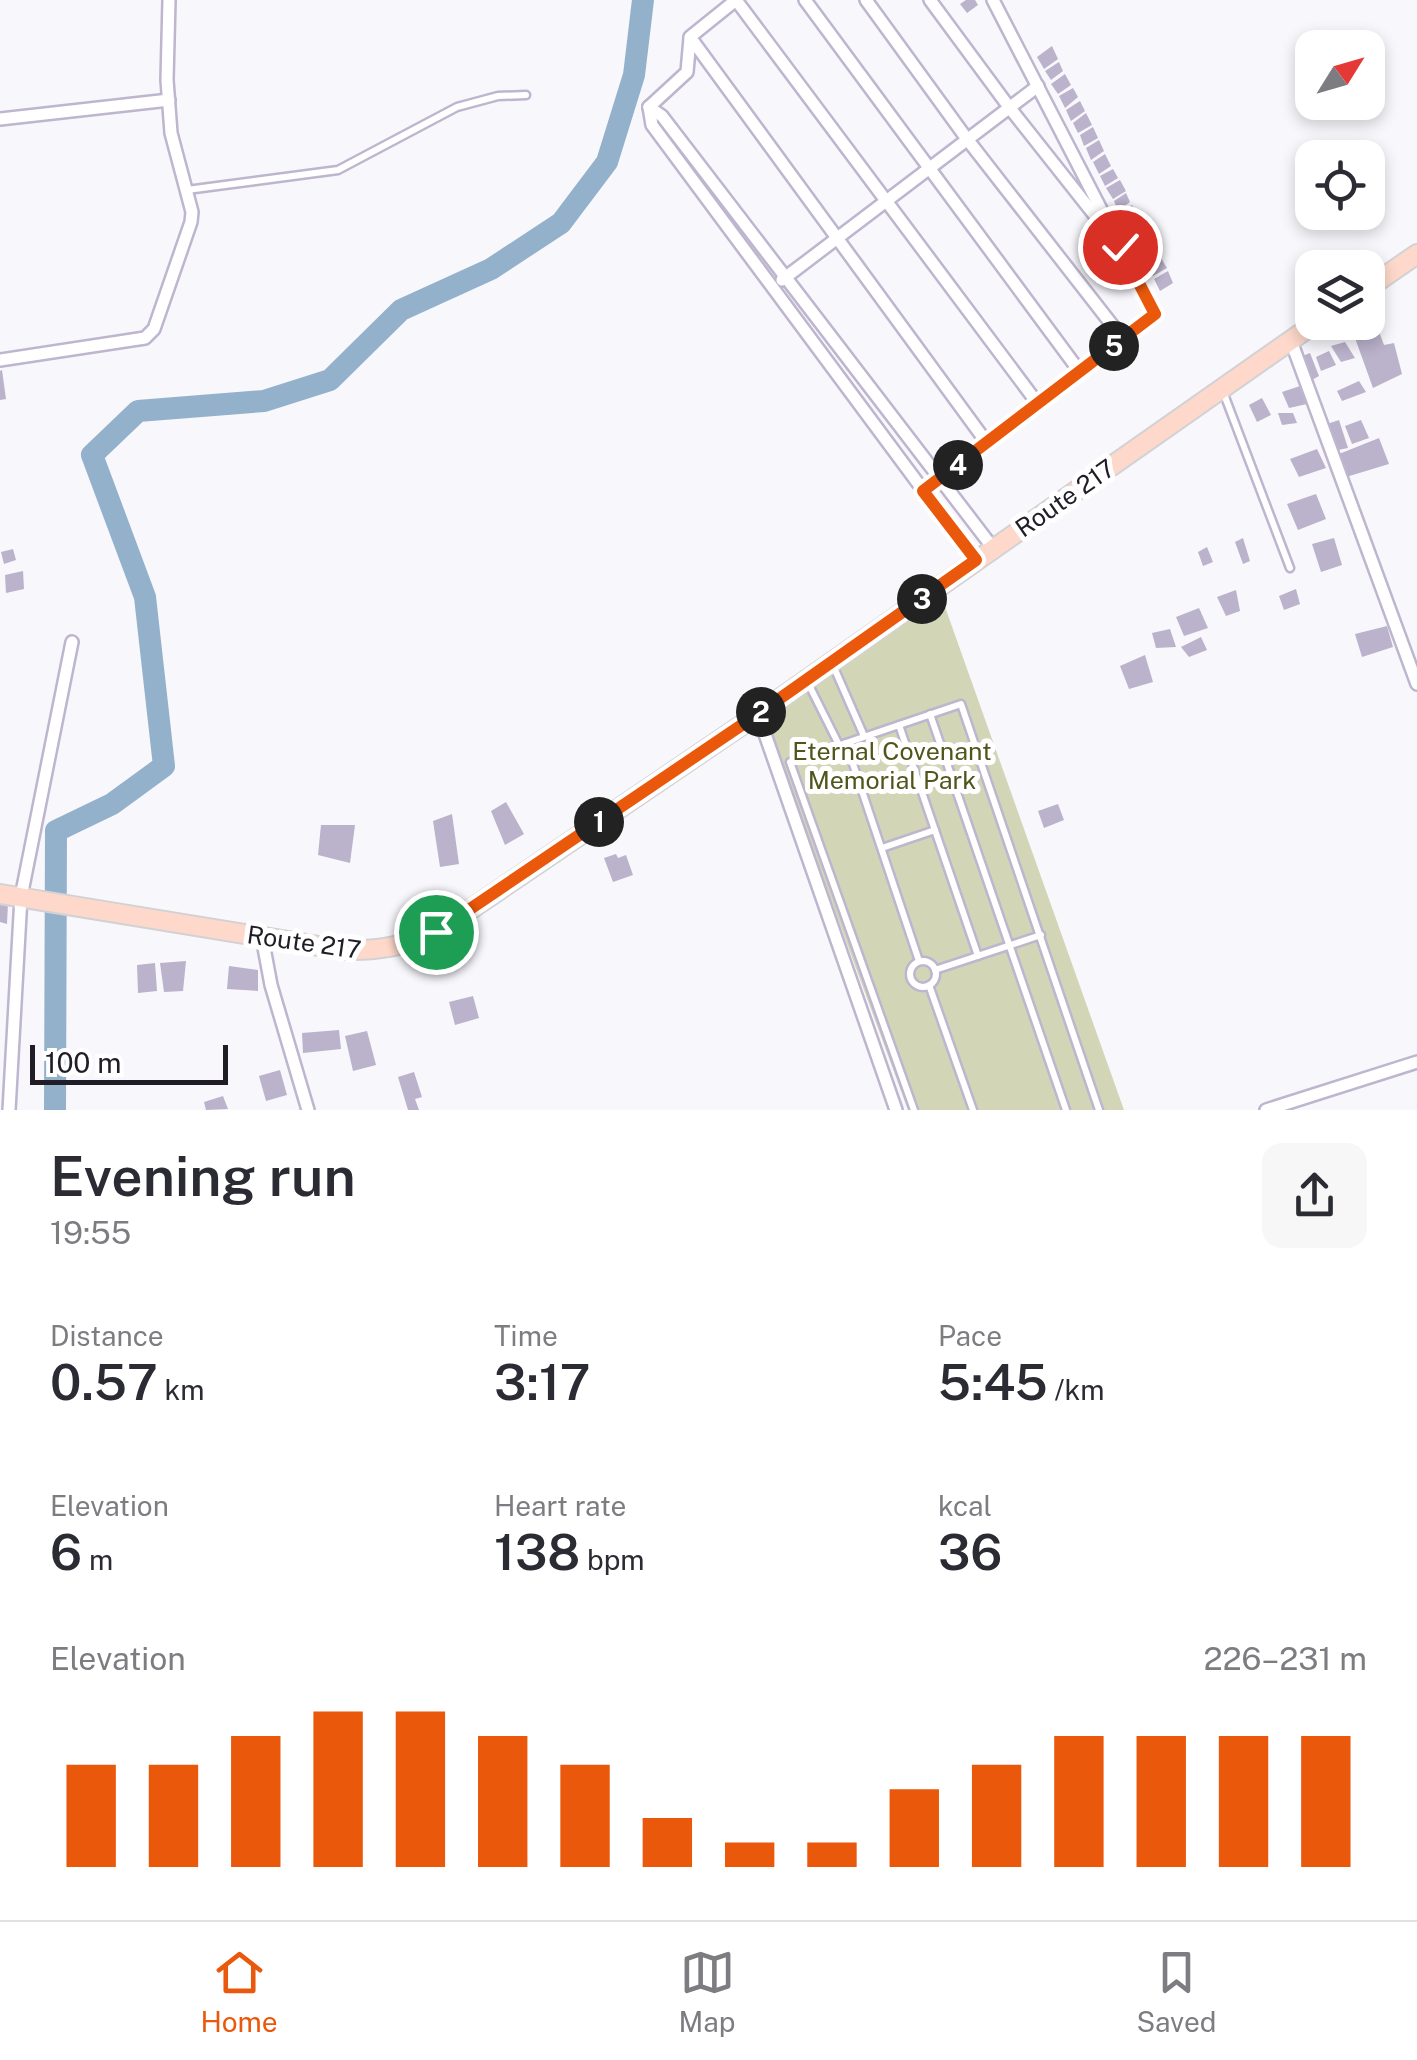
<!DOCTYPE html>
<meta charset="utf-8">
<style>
body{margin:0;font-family:"Public Sans",sans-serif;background:#f7f7f7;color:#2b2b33;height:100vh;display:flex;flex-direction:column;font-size:38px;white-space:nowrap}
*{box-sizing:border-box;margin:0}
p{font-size:32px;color:#7c7c81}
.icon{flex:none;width:55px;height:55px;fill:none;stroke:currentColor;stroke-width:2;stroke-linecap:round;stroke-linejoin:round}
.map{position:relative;height:1110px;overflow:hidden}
.details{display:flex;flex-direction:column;background:#fff;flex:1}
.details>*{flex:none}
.needle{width:65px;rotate:53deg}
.tools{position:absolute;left:1295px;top:30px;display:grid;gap:20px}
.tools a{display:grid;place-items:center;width:90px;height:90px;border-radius:20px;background:#fff;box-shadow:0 5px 15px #0003;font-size:50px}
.scale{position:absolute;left:30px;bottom:25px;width:198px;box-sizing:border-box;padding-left:10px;border:5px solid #201d26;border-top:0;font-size:28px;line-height:35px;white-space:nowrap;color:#201d26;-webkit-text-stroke:8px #fff;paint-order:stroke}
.pin{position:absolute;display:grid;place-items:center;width:85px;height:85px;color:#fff;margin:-42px;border:5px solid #fff;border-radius:50%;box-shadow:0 2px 10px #0007}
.km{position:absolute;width:50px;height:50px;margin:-25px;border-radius:50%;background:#222;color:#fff;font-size:28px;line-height:50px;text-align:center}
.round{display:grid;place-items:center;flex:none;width:105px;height:105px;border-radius:20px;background:#f7f7f7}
.headline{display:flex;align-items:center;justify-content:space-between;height:170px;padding:0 50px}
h1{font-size:55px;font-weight:600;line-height:75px}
.figures{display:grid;grid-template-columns:repeat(3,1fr);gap:15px;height:170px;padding:10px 50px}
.figures div{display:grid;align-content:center}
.figures b{font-size:50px;font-weight:600}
.figures small{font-size:28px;font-weight:400}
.figures p{font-size:28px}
.chart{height:280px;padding:20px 50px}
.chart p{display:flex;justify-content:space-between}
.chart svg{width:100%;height:180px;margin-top:10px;stroke:#ea580c;stroke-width:6}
.menu{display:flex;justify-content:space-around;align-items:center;height:140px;border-top:2px solid #e1e1e2;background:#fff;font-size:28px;color:#7c7c81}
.menu a{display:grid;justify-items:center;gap:5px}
.menu .active{color:#ea580c}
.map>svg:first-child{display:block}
.green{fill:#d2d6b7}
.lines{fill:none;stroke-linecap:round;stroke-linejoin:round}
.river{stroke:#94b1cb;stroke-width:22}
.building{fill:#bbb2cb}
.service-casing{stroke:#beb5ce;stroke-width:11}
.minor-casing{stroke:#beb5ce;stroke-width:16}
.primary-casing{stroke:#d2d2d4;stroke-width:22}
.service{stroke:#fff;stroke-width:6}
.minor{stroke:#fff;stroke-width:11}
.primary{stroke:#fed9cb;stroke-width:18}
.route-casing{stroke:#fff;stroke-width:20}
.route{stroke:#ea580c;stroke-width:12}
.labels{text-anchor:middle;stroke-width:10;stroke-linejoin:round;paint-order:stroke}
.street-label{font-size:25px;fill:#201d26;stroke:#fff}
.park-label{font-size:25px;fill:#51551b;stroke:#fff}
</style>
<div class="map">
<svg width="1417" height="1110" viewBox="0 0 1417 1110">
<rect width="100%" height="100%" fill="#f8f7fc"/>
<!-- green -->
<path class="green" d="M939,590L1124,1110H908L763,715Z"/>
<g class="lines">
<!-- river -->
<path class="river" d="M55,1110L56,831L112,804L164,766L145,597L92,455L138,411L264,401L330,380L401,310L491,269L561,223L607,162L634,75L643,0"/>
</g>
<!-- building -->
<g class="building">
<path d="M966,0H975L978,5L967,13L960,4Z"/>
<path d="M1052,46L1058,59L1044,69L1037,57Z"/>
<path d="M1059,62L1063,71L1051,80L1045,71Z"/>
<path d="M1065,74L1071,85L1058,94L1051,84Z"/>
<path d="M1073,88L1078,97L1065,108L1059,96Z"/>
<path d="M1080,101L1085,111L1071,121L1066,110Z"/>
<path d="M1086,113L1092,125L1078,133L1073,123Z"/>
<path d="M1093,127L1098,138L1084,146L1080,135Z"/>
<path d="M1099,140L1104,151L1091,160L1086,148Z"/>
<path d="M1105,154L1111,166L1099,174L1093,162Z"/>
<path d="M1113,169L1118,178L1105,186L1100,176Z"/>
<path d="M1120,180L1126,191L1113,199L1106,188Z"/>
<path d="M1126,193L1130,202L1118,211L1114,201Z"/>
<path d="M1132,205L1138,216L1126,224L1120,214Z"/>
<path d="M1140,219L1146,229L1133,237L1127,226Z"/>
<path d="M1146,232L1152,242L1139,251L1133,240Z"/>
<path d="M1153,245L1159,256L1146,264L1140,253Z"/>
<path d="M1161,258L1167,268L1153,276L1147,266Z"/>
<path d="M1168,271L1173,283L1160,291L1154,279Z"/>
<path d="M1378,329L1384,345L1394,343L1402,374L1373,388L1355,338Z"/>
<path d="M1345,342L1355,358L1341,362L1331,346Z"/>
<path d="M1329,351L1336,365L1321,371L1316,357Z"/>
<path d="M1310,353L1319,376L1310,381L1300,357Z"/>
<path d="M2,370L6,399L0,400V371Z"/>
<path d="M1359,381L1366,392L1342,401L1337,391Z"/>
<path d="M1300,386L1307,404L1289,408L1282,392Z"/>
<path d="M1262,398L1271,415L1257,422L1249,405Z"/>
<path d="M1278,413H1293L1297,423L1282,425Z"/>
<path d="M1339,420L1348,448L1338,450L1327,424Z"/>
<path d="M1361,420L1369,438L1352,444L1345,426Z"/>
<path d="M1379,438L1389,464L1346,477L1339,454Z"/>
<path d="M1317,449L1326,468L1299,477L1290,459Z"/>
<path d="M1316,494L1326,519L1298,530L1287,504Z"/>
<path d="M1243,538L1250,561L1243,564L1235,542Z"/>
<path d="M1334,538L1342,565L1321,572L1312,544Z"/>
<path d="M1207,547L1213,562L1203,566L1198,552Z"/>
<path d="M13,549L16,560L4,564L1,552Z"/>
<path d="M23,571L24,589L6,593L5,575Z"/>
<path d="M1296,589L1300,604L1284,610L1279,596Z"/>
<path d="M1236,590L1240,611L1226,616L1217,597Z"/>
<path d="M1199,608L1208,628L1184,636L1176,617Z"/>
<path d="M1387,626L1393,647L1362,657L1355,634Z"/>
<path d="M1170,629L1176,647L1156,648L1152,633Z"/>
<path d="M1201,637L1207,650L1189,657L1181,647Z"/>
<path d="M1145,655L1153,682L1129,689L1120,666Z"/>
<path d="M506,802L524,834L505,845L491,811Z"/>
<path d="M1058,804L1064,820L1044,828L1038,811Z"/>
<path d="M452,814L459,864L440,867L433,821Z"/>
<path d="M321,825H355L350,863L318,855Z"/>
<path d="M616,854L618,858L626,855L633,875L613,882L604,858Z"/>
<path d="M0,903H8L7,924L0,922Z"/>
<path d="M186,961L183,991L164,992L160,963Z"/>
<path d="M155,963L157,991L138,993L137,965Z"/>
<path d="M229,966L258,970V991L227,989Z"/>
<path d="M473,996L479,1018L455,1025L449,1002Z"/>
<path d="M339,1030L341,1049L303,1053L302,1033Z"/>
<path d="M367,1031L376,1065L353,1071L345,1036Z"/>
<path d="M280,1070L287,1095L266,1101L259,1076Z"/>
<path d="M414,1072L422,1097L415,1099L419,1110H408L398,1077Z"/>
<path d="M223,1096L228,1109L206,1110L204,1102Z"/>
</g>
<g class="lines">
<defs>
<g id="service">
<path d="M187,190L338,170L457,107L498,96L526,95"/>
<path d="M1222,389L1290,568"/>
<path d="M832,663L864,736"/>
<path d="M807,681L839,745"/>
<path d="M930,714L1066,1110"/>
<path d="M899,725L978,956"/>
<path d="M846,743L919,961"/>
<path d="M882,848L935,830"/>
<circle cx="923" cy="974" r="13"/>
<path d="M935,970L1041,935"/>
<path d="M929,985L973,1110"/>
<path d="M914,1110L790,762L961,704L1099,1110"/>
</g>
<g id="minor">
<path d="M736,0L690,37L987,443"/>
<path d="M736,0L1038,404"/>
<path d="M805,0L1080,372"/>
<path d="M866,0L967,139L1123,339"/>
<path d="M930,0L1009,107L1104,227"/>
<path d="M649,107L652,125L975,560"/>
<path d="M649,107L662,116L993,548"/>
<path d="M649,107L687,72L690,38"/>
<path d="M0,119L169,100"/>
<path d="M782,280L1038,86"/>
<path d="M1291,341L1417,684"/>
<path d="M0,360L145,338L154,329L191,222L192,212L171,133L167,80L169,0"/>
<path d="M923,491L1155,314L993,0"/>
<path d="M758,714L896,1110"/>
<path d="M262,937L271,985L308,1110"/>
<path d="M9,1110L21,897L72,642"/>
<path d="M1266,1110L1417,1062"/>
</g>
<g id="primary">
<path d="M1368,288L1417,254"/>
<path d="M0,894L343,950C378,951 404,946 436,933L758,714L1317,322"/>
</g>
</defs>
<!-- service casing -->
<use href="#service" class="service-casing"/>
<!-- minor casing -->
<use href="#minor" class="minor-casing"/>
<!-- primary casing -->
<use href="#primary" class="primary-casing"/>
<!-- service -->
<use href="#service" class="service"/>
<!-- minor -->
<use href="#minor" class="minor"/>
<!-- primary -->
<use href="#primary" class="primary"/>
</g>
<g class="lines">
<defs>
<path id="route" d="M436,932L758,714L976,560L923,491L1155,314L1120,247"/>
</defs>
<!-- route casing -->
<use href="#route" class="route-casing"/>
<!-- route -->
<use href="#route" class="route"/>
</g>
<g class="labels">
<!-- street labels -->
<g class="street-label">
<text transform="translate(1065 498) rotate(-35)" y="9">Route 217</text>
<text transform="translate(304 942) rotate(8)" y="9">Route 217</text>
</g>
<!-- park labels -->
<g class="park-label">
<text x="892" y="760">Eternal Covenant<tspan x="892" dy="29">Memorial Park</tspan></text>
</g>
</g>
</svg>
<div class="tools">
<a><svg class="needle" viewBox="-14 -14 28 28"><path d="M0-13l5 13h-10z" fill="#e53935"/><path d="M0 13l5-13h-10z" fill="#7c7c81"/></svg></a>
<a><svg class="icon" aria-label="locate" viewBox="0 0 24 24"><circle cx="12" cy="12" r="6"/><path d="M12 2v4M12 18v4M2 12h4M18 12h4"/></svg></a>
<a><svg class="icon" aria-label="layers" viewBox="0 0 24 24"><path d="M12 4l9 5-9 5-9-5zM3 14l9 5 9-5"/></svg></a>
</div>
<div class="scale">100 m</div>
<div class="pin" style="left:436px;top:932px;background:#1e9e55"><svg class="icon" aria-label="arrive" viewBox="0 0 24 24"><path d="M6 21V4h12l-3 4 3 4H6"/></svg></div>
<div class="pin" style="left:1120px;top:247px;background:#d93025"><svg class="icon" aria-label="check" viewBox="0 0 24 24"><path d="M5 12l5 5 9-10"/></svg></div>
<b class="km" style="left:599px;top:822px">1</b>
<b class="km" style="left:761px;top:712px">2</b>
<b class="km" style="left:922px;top:599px">3</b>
<b class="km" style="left:958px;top:465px">4</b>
<b class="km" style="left:1114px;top:346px">5</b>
</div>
<section class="details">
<div class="headline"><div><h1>Evening run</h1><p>19:55</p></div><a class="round"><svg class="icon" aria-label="share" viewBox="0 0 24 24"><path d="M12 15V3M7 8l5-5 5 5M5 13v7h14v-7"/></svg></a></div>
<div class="figures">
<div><p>Distance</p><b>0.57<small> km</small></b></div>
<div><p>Time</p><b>3:17</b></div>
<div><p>Pace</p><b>5:45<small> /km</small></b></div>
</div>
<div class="figures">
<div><p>Elevation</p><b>6<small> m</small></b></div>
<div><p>Heart rate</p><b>138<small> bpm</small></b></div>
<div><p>kcal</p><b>36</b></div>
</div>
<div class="chart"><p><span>Elevation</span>226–231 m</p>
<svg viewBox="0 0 160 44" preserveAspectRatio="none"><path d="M5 44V19M15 44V19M25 44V12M35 44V6M45 44V6M55 44V12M65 44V19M75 44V32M85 44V38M95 44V38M105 44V25M115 44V19M125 44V12M135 44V12M145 44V12M155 44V12"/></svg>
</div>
</section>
<nav class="menu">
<a class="active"><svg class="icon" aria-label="home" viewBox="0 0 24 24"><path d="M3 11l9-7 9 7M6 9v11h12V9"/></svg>Home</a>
<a><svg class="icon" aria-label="map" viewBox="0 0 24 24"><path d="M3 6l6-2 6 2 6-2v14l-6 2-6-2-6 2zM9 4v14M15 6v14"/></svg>Map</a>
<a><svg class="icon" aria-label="saved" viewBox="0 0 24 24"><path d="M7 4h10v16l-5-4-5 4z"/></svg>Saved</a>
</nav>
